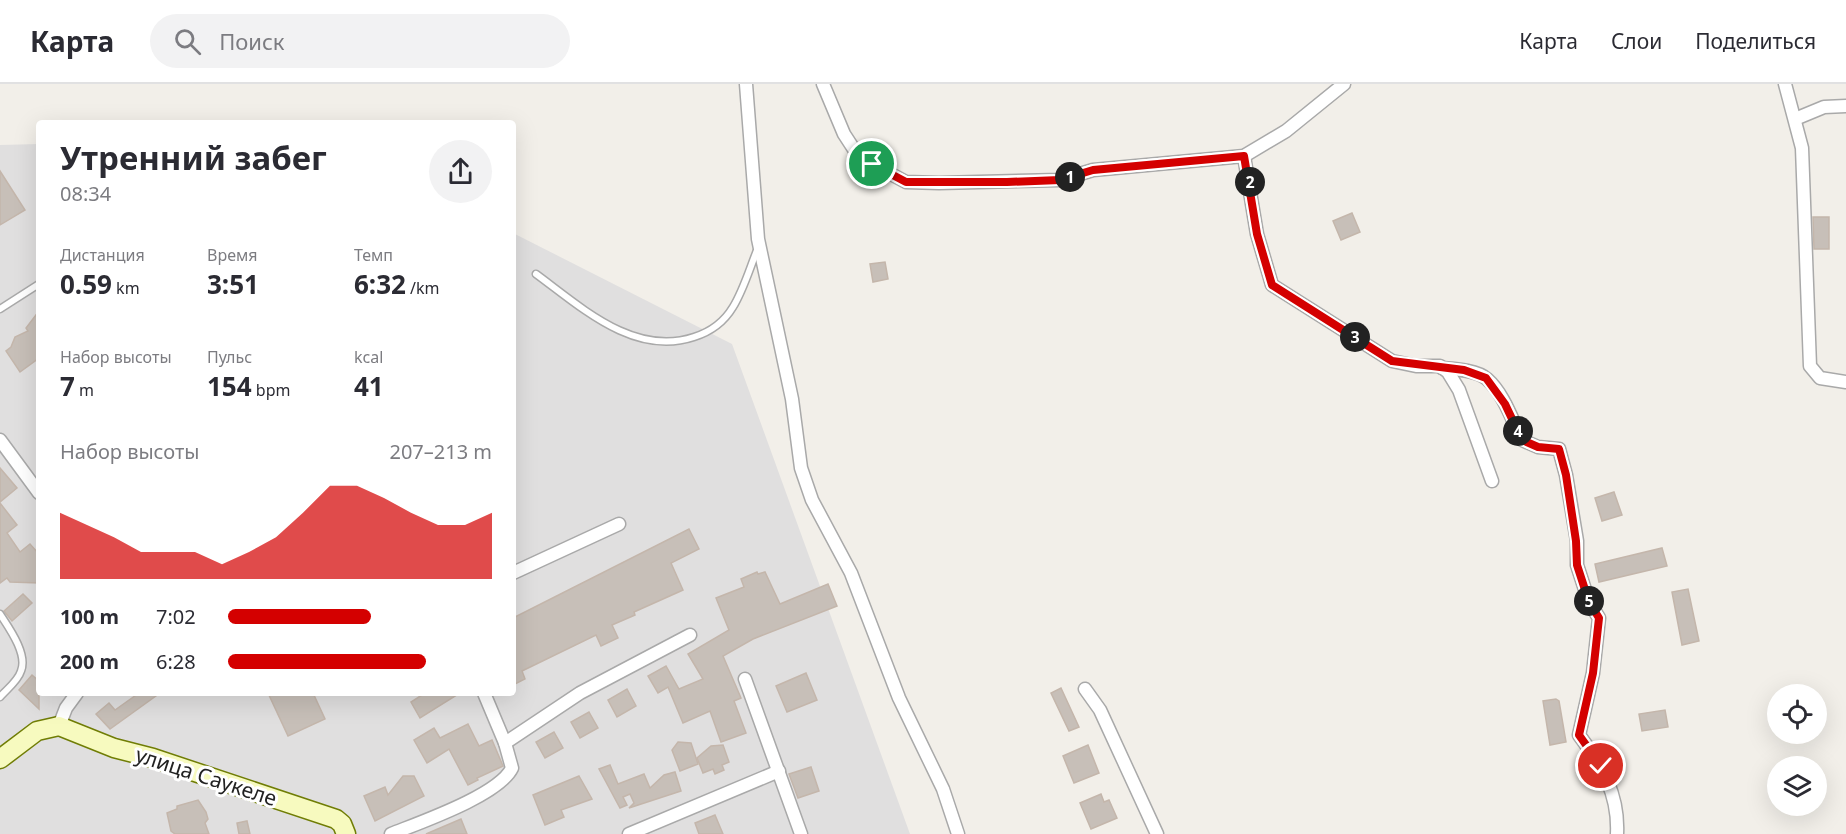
<!DOCTYPE html>
<html lang="ru">
<meta charset="utf-8">
<style>
body{margin:0;font-family:"Noto Sans",sans-serif;background:#f2f2f3;color:#2b2b33;height:100vh;display:flex;flex-direction:column;font-size:22px;white-space:nowrap}
*{box-sizing:border-box;margin:0}
p{font-size:20px;color:#7c7c81}
.icon{flex:none;width:33px;height:33px;fill:none;stroke:currentColor;stroke-width:2;stroke-linecap:round;stroke-linejoin:round}
.map{position:relative;flex:1;overflow:hidden}
.sheet{position:absolute;left:36px;top:36px;width:480px;height:576px;display:flex;flex-direction:column;background:#fff;border-radius:6px;box-shadow:0 6px 24px #0002}
.sheet>*{flex:none}
.fabs{position:absolute;left:1767px;top:600px;display:grid;gap:12px}
.fabs a{display:grid;place-items:center;width:60px;height:60px;border-radius:50%;background:#fff;box-shadow:0 6px 24px #0002;font-size:30px}
.pin{position:absolute;display:grid;place-items:center;width:51px;height:51px;color:#fff;margin:-26px;border:3px solid #fff;border-radius:50%;box-shadow:0 2px 6px #0007}
.km{position:absolute;width:30px;height:30px;margin:-15px;border-radius:50%;background:#222;color:#fff;font-size:16px;line-height:30px;text-align:center}
.round{display:grid;place-items:center;flex:none;width:63px;height:63px;border-radius:32px;background:#f2f2f3}
.head{display:flex;align-items:center;justify-content:space-between;height:102px;padding:0 24px}
h1{font-size:33px;font-weight:700;line-height:45px}
.stats{display:grid;grid-template-columns:repeat(3,1fr);gap:9px;height:102px;padding:6px 24px}
.stats div{display:grid;align-content:center}
.stats b{font-size:26px;font-weight:700}
.stats small{font-size:16px;font-weight:400}
.stats p{font-size:16px}
.chart{height:168px;padding:12px 24px}
.chart p{display:flex;justify-content:space-between}
.chart svg{width:100%;height:108px;margin-top:6px;fill:#d40000;opacity:.7}
ul{padding:0 24px;list-style:none;font-size:20px}
li{display:grid;grid-template-columns:96px 72px 1fr;align-items:center;height:45px}
li i{height:15px;border-radius:8px;background:#d40000}
header{display:flex;align-items:center;gap:36px;box-sizing:border-box;height:84px;padding:0 30px;background:#fff;border-bottom:2px solid #e1e1e2}
header strong{font-size:28px}
nav{display:flex;gap:33px;margin-inline-start:auto;font-size:21px}
.search{width:420px;height:54px;background:#f2f2f3;display:flex;align-items:center;gap:15px;box-sizing:border-box;padding:0 21px;border-radius:33px;color:#7c7c81;font-size:22px}
.map>svg:first-child{display:block}
.residential{fill:#e0dfdf}
.building{fill:#c7bfb8;stroke:#c4b6ab;stroke-width:1.5}
.lines{fill:none;stroke-linecap:round;stroke-linejoin:round}
.lane-casing{stroke:#a9a9a9;stroke-width:9}
.street-casing{stroke:#a9a9a9;stroke-width:15}
.secondary-casing{stroke:#707d05;stroke-width:21}
.lane{stroke:#fff;stroke-width:6}
.street{stroke:#fff;stroke-width:12}
.secondary{stroke:#f7fabf;stroke-width:18}
.route-casing{stroke:#fff;stroke-width:12}
.route{stroke:#d40000;stroke-width:8}
.labels{text-anchor:middle;stroke-width:6;stroke-linejoin:round;paint-order:stroke}
.street-label{font-size:21px;fill:#222;stroke:#fff}
</style>
<header>
<strong>Карта</strong>
<div class="search"><svg class="icon" aria-label="search" viewBox="0 0 24 24"><circle cx="10" cy="10" r="6"/><path d="M15 15l6 6"/></svg>Поиск</div>
<nav><a>Карта</a><a>Слои</a><a>Поделиться</a></nav>
</header>
<div class="map">
<svg width="1846" height="750" viewBox="0 0 1846 750">
<rect width="100%" height="100%" fill="#f2efe9"/>
<!-- residential -->
<path class="residential" d="M39,60V609H513V149L732,260L910,750H0V61Z"/>
<!-- building -->
<g class="building">
<path d="M0,87L25,126L0,141Z"/>
<path d="M1352,129L1360,148L1341,156L1333,137Z"/>
<path d="M1813,133H1829V165H1814Z"/>
<path d="M885,178L888,195L873,198L870,180Z"/>
<path d="M39,227V274L20,288L6,267L11,263L15,253L28,247L26,244Z"/>
<path d="M0,384L17,404L0,418Z"/>
<path d="M1614,408L1622,431L1602,437L1595,414Z"/>
<path d="M0,419L17,441L7,449L20,468L30,460L39,470V499L10,498L7,494L0,499Z"/>
<path d="M689,445L699,465L671,479L683,506L634,528L635,531L612,541L618,554L601,562L596,551L522,587L525,595L513,601V534Z"/>
<path d="M1662,464L1667,482L1599,498L1595,480Z"/>
<path d="M757,488L758,490L765,488L780,520L828,500L837,522L753,555L723,572L741,614L734,617L746,649L721,658L710,627L683,639L668,603L658,609L648,592L666,582L679,605L703,595L688,570L729,546L716,514L744,503L741,495Z"/>
<path d="M1688,505L1699,557L1682,561L1672,508Z"/>
<path d="M23,510L32,519L12,537L4,527Z"/>
<path d="M806,589L817,616L787,628L776,602Z"/>
<path d="M32,591L39,597V625L19,606Z"/>
<path d="M1061,604L1079,643L1069,647L1051,609Z"/>
<path d="M627,605L636,622L617,633L608,616Z"/>
<path d="M139,609H160L110,645L96,630L109,619L115,626Z"/>
<path d="M268,609H313L325,635L288,652Z"/>
<path d="M425,609H460L420,634L411,618Z"/>
<path d="M1556,615L1559,617L1566,658L1550,661L1543,617Z"/>
<path d="M1665,626L1668,643L1642,647L1639,630Z"/>
<path d="M589,628L598,644L580,654L571,638Z"/>
<path d="M468,640L479,662L492,656L503,682L477,694L478,696L468,701L449,665L427,679L414,656L434,644L440,654Z"/>
<path d="M554,648L563,664L545,674L536,658Z"/>
<path d="M678,658L691,659L698,680L680,687L672,666Z"/>
<path d="M723,661L729,678L722,681L724,686L715,690L713,685L703,689L697,674L711,662Z"/>
<path d="M1088,661L1099,689L1074,699L1063,672Z"/>
<path d="M610,681L618,700L644,690L650,704L664,691L675,688L681,707L629,724L634,719L630,710L623,713L627,721L620,724L599,685Z"/>
<path d="M811,683L819,707L798,714L789,690Z"/>
<path d="M403,692H414L424,712L375,737L364,712L385,703L388,711Z"/>
<path d="M579,692L592,715L561,726L564,733L545,741L533,711Z"/>
<path d="M1101,710L1104,718L1109,716L1117,734L1091,745L1080,719Z"/>
<path d="M198,716L206,728L208,735L205,739L209,750H175L171,747L167,729L177,725V722Z"/>
<path d="M715,731L723,750H699L695,739Z"/>
<path d="M461,735L467,750H426Z"/>
<path d="M247,737L250,750H239L237,739Z"/>
</g>
<g class="lines">
<defs>
<g id="lane">
<path d="M536,190C581,223 634,273 694,253C710,248 724,238 733,223C744,205 750,183 758,164"/>
<path d="M0,225L39,200"/>
<path d="M0,530C9,544 28,570 21,587C18,597 7,605 0,613"/>
</g>
<g id="street">
<path d="M746,0L758,155L792,315L801,384L812,416L851,489L899,614L943,705L958,750"/>
<path d="M823,0L844,50L859,73L906,98L939,99L1060,96L1093,86L1244,72L1286,47L1344,0"/>
<path d="M1785,0L1802,64L1810,282L1820,294L1846,298"/>
<path d="M1795,35L1824,23L1846,22"/>
<path d="M1244,72L1257,150L1272,201L1392,277L1416,282H1440L1448,288L1459,306L1492,397"/>
<path d="M1442,284C1455,285 1477,286 1487,295C1504,310 1512,336 1522,356L1538,363L1559,365L1566,391L1577,457V481L1589,518L1599,534L1593,589L1579,651C1602,682 1619,710 1617,750"/>
<path d="M0,356L39,409"/>
<path d="M513,489L619,440"/>
<path d="M745,595L801,750"/>
<path d="M1085,605L1100,626L1157,750"/>
<path d="M59,642L66,624L77,609"/>
<path d="M505,659L580,609L690,551"/>
<path d="M391,750C421,738 499,711 512,684L505,659L484,609"/>
<path d="M629,750L779,687"/>
</g>
<path id="secondary" d="M0,675L37,647L59,642L114,664L153,674L336,735L342,740L346,750"/>
</defs>
<!-- lane casing -->
<use href="#lane" class="lane-casing"/>
<!-- street casing -->
<use href="#street" class="street-casing"/>
<!-- secondary casing -->
<use href="#secondary" class="secondary-casing"/>
<!-- lane -->
<use href="#lane" class="lane"/>
<!-- street -->
<use href="#street" class="street"/>
<!-- secondary -->
<use href="#secondary" class="secondary"/>
</g>
<g class="lines">
<defs>
<path id="route" d="M872,80L906,98H1007L1060,96L1093,86L1244,72L1257,150L1272,201L1392,277L1464,286L1486,294L1505,320L1522,356L1538,363L1559,365L1566,391L1576,457L1577,481L1589,518L1599,534L1593,589L1579,651L1601,682"/>
</defs>
<!-- route casing -->
<use href="#route" class="route-casing"/>
<!-- route -->
<use href="#route" class="route"/>
</g>
<g class="labels">
<!-- street labels -->
<g class="street-label">
<text transform="translate(206 693) rotate(18)" y="7">улица Саукеле</text>
</g>
</g>
</svg>
<div class="fabs">
<a><svg class="icon" aria-label="locate" viewBox="0 0 24 24"><circle cx="12" cy="12" r="6"/><path d="M12 2v4M12 18v4M2 12h4M18 12h4"/></svg></a>
<a><svg class="icon" aria-label="layers" viewBox="0 0 24 24"><path d="M12 4l9 5-9 5-9-5zM3 14l9 5 9-5"/></svg></a>
</div>
<div class="pin" style="left:872px;top:80px;background:#1e9e55"><svg class="icon" aria-label="arrive" viewBox="0 0 24 24"><path d="M6 21V4h12l-3 4 3 4H6"/></svg></div>
<div class="pin" style="left:1601px;top:682px;background:#d93025"><svg class="icon" aria-label="check" viewBox="0 0 24 24"><path d="M5 12l5 5 9-10"/></svg></div>
<b class="km" style="left:1070px;top:93px">1</b>
<b class="km" style="left:1250px;top:98px">2</b>
<b class="km" style="left:1355px;top:253px">3</b>
<b class="km" style="left:1518px;top:347px">4</b>
<b class="km" style="left:1589px;top:517px">5</b>
<section class="sheet">
<div class="head"><div><h1>Утренний забег</h1><p>08:34</p></div><a class="round"><svg class="icon" aria-label="share" viewBox="0 0 24 24"><path d="M12 15V3M7 8l5-5 5 5M5 13v7h14v-7"/></svg></a></div>
<div class="stats">
<div><p>Дистанция</p><b>0.59<small> km</small></b></div>
<div><p>Время</p><b>3:51</b></div>
<div><p>Темп</p><b>6:32<small> /km</small></b></div>
</div>
<div class="stats">
<div><p>Набор высоты</p><b>7<small> m</small></b></div>
<div><p>Пульс</p><b>154<small> bpm</small></b></div>
<div><p>kcal</p><b>41</b></div>
</div>
<div class="chart"><p><span>Набор высоты</span>207–213 m</p>
<svg viewBox="0 0 160 44" preserveAspectRatio="none"><path d="M0 44V17L10 22L20 27L30 33L40 33L50 33L60 38L70 33L80 27L90 17L100 6L110 6L120 11L130 17L140 22L150 22L160 17V44z"/></svg>
</div>
<ul>
<li><b>100 m</b>7:02<i style="width:54%"></i></li>
<li><b>200 m</b>6:28<i style="width:75%"></i></li>
</ul>
</section>
</div>
